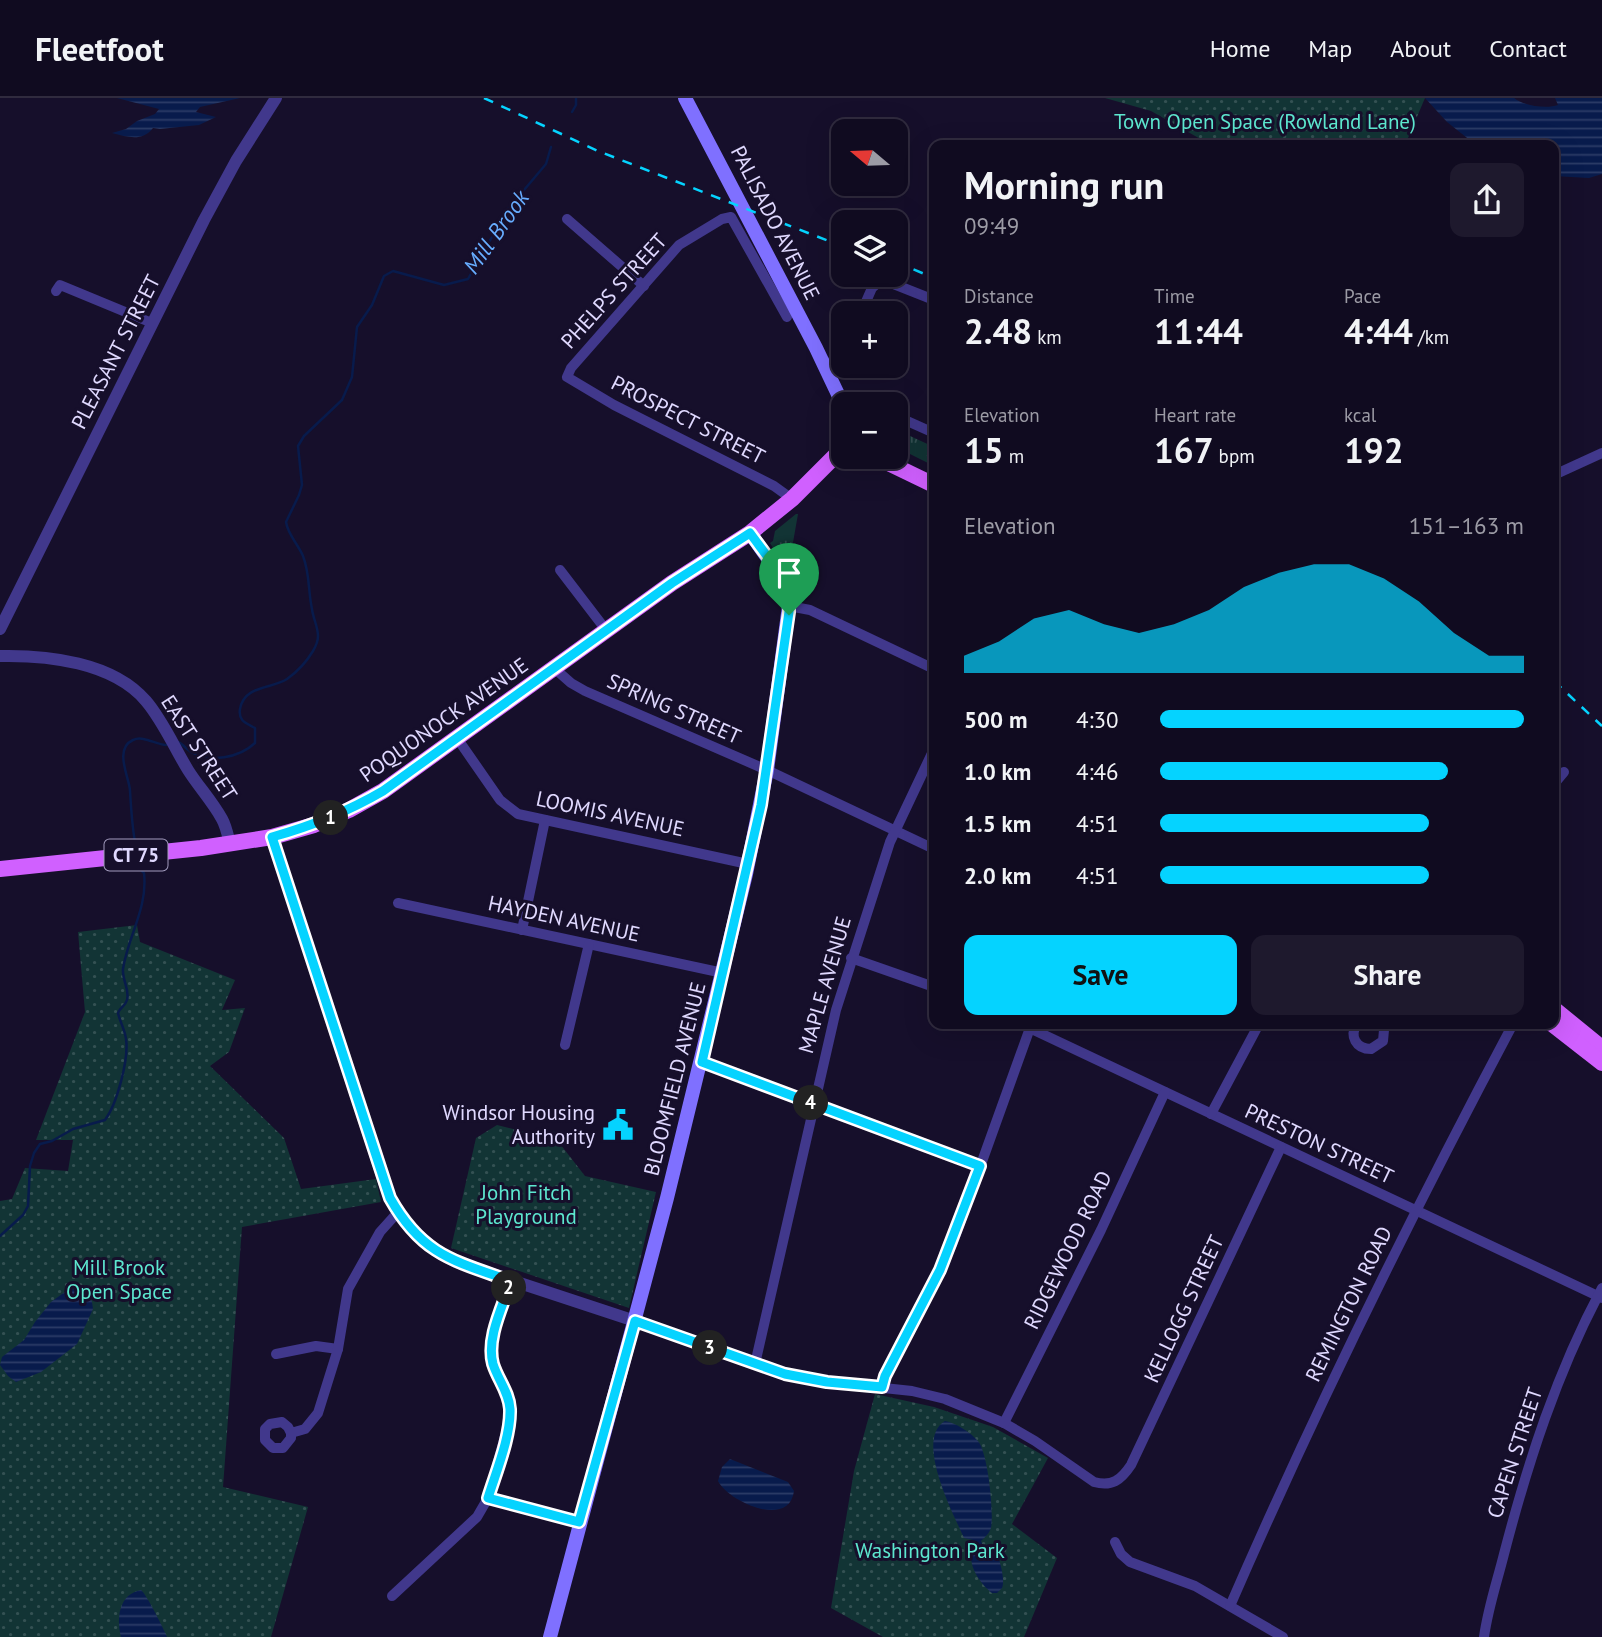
<!DOCTYPE html>
<meta charset="utf-8">
<style>
body{margin:0;font-family:"PT Sans",sans-serif;background:#1e192d;color:#f1f3f6;height:100vh;display:flex;flex-direction:column;font-size:26px;white-space:nowrap}
*{box-sizing:border-box;margin:0}
p{font-size:23px;color:#9c9ba5}
.icon{flex:none;width:38px;height:38px;fill:none;stroke:currentColor;stroke-width:2;stroke-linecap:round;stroke-linejoin:round}
.map{position:relative;flex:1;overflow:hidden}
.details{position:absolute;left:929px;top:42px;width:630px;height:889px;display:flex;flex-direction:column;background:#100b20;border-radius:14px;box-shadow:0 7px 28px #0002,0 0 0 2px #302b3e}
.details>*{flex:none}
.needle{width:46px;rotate:289deg}
.controls{position:absolute;left:831px;top:21px;display:grid;gap:14px}
.controls a{display:grid;place-items:center;width:77px;height:77px;border-radius:14px;background:#100b20;box-shadow:0 7px 28px #0002,0 0 0 2px #302b3e;font-size:35px}
.pin{position:absolute;display:grid;place-items:center;width:60px;height:60px;color:#fff;margin:-72px -30px;border-radius:50% 50% 50% 0;rotate:-45deg;box-shadow:0 0 7px #0007}
.pin .icon{rotate:45deg}
.km{position:absolute;width:35px;height:35px;margin:-18px;border-radius:50%;background:#222;color:#fff;font-size:19px;line-height:35px;text-align:center}
.round{display:grid;place-items:center;flex:none;width:74px;height:74px;border-radius:14px;background:#1e192d}
.headline{display:flex;align-items:center;justify-content:space-between;height:119px;padding:0 35px}
h1{font-size:38px;font-weight:800;line-height:52px}
.figures{display:grid;grid-template-columns:repeat(3,1fr);gap:10px;height:119px;padding:7px 35px}
.figures div{display:grid;align-content:center}
.figures b{font-size:35px;font-weight:800}
.figures small{font-size:19px;font-weight:400}
.figures p{font-size:19px}
.chart{height:196px;padding:14px 35px}
.chart p{display:flex;justify-content:space-between}
.chart svg{width:100%;height:126px;margin-top:7px;fill:#05d3ff;opacity:.7}
.button{display:flex;gap:14px;margin-top:auto;padding:14px 35px}
.button a{flex:1;height:80px;border-radius:14px;background:#05d3ff;color:#111;font-size:28px;font-weight:800;line-height:80px;text-align:center}
.button a+a{background:#1e192d;color:#f1f3f6}
ul{padding:0 35px;list-style:none;font-size:23px}
li{display:grid;grid-template-columns:112px 84px 1fr;align-items:center;height:52px}
li i{height:18px;border-radius:9px;background:#05d3ff}
header{display:flex;align-items:center;gap:42px;box-sizing:border-box;height:98px;padding:0 35px;background:#100b20;border-bottom:2px solid #302b3e}
header strong{font-size:33px}
nav{display:flex;gap:38px;margin-inline-start:auto;font-size:24px}
.map>svg:first-child{display:block}
.grass{fill:url(#grass-tufts)}
.park{fill:url(#park-dots)}
.water{fill:url(#water-rules)}
.lines{fill:none;stroke-linecap:round;stroke-linejoin:round}
.stream{stroke:#081b4c;stroke-width:2.5}
.minor{stroke:#41388c;stroke-width:10}
.tertiary{stroke:#41388c;stroke-width:12}
.secondary{stroke:#7f70ff;stroke-width:14}
.primary{stroke:#d060ff;stroke-width:16}
.rail{stroke:#05d3ff;stroke-width:2.5;stroke-dasharray:10 9;stroke-linecap:butt}
.route-casing{stroke:#fff;stroke-width:14}
.route{stroke:#05d3ff;stroke-width:9}
.labels{text-anchor:middle;stroke-width:6;stroke-linejoin:round;paint-order:stroke}
.shield{fill:#160f2b;stroke:#a39cbf;stroke-width:2}
.shield-label{font-size:19px;font-weight:bold;fill:#e0d9ff}
.park-label{font-size:21px;fill:#5de7cf;stroke:#160f2b}
.street-label{font-size:21px;fill:#e0d9ff;stroke:#160f2b}
.poi-label{font-size:21px;fill:#e0d9ff;stroke:#160f2b;text-anchor:end}
.water-label{font-size:23px;font-style:italic;fill:#67adff;stroke:#160f2b}
</style>
<header>
<strong>Fleetfoot</strong>
<nav><a>Home</a><a>Map</a><a>About</a><a>Contact</a></nav>
</header>
<div class="map">
<svg width="1602" height="1539" viewBox="0 0 1602 1539">
<defs>
<pattern id="grass-tufts" width="24" height="20" patternUnits="userSpaceOnUse" patternTransform="scale(1.75)"><rect width="24" height="20" fill="#123435"/><path d="M3 7l-1-3M5 7V3M7 7l1-3M15 17l-1-3M17 17v-4M19 17l1-3" fill="none" stroke="#345153"/></pattern>
<pattern id="park-dots" width="8" height="8" patternUnits="userSpaceOnUse" patternTransform="scale(1.75)"><rect width="8" height="8" fill="#123435"/><path d="M2 2h.1M6 6h.1" fill="none" stroke="#345153" stroke-width="1.8" stroke-linecap="round"/></pattern>
<pattern id="water-rules" width="6" height="5" patternUnits="userSpaceOnUse" patternTransform="scale(1.75)"><rect width="6" height="5" fill="#081b4c"/><path d="M0 2.5h6" fill="none" stroke="#2c3c67"/></pattern>
</defs>
<rect width="100%" height="100%" fill="#160f2b"/>
<!-- grass -->
<g class="grass">
<path d="M896,324L898,326L897,332L934,349V368L896,349Z"/>
<path d="M796,416H798L789,467L806,470L802,499L797,498L788,474L770,445L773,443L775,433Z"/>
</g>
<!-- park -->
<g class="park">
<path d="M1105,0H1425L1405,47H1211L1151,13Z"/>
<path d="M137,827L140,844L235,882L222,912L245,910L229,954L210,968L284,1040L301,1091L376,1081L381,1104L242,1129L223,1389L308,1409L271,1539H0V1103L12,1101L25,1070L68,1073L73,1042H36L85,914L78,834Z"/>
<path d="M497,1027L542,1038L544,1031L559,1035L561,1038L557,1042L585,1078L656,1094L629,1210L451,1150L476,1040Z"/>
<path d="M875,1296L934,1309L993,1329L1048,1360L1012,1426L1057,1460L1024,1539H883L831,1510L854,1373Z"/>
</g>
<!-- water -->
<g class="water">
<path d="M117,0H240L200,9L196,14L216,19L199,27L160,31L153,30C142,44 128,39 112,35L126,31L137,23L155,16L159,11Z"/>
<path d="M1425,0H1514C1524,8 1547,11 1558,7L1555,0H1602V76L1589,80L1554,78V47H1476L1447,24Z"/>
<path d="M69,1191L83,1192L90,1199L92,1204L93,1211L77,1246L41,1274L16,1284L8,1278L0,1267L2,1259L24,1242L35,1224L51,1204Z"/>
<path d="M945,1323C956,1325 970,1334 978,1343C988,1355 994,1414 991,1430C989,1436 985,1439 981,1443L983,1448L992,1446C998,1453 1006,1481 1002,1490L997,1495H992C981,1486 970,1471 971,1456L979,1449L973,1442L964,1440C953,1415 914,1341 945,1323Z"/>
<path d="M730,1361L788,1384L794,1393C789,1431 729,1404 718,1383L722,1369Z"/>
<path d="M141,1492C147,1497 163,1530 167,1539H121C116,1520 119,1496 141,1492Z"/>
</g>
<g class="lines">
<!-- stream -->
<g class="stream">
<path d="M572,14L576,7V0"/>
<path d="M178,644C183,646 186,651 191,654C210,665 239,660 255,645V630C246,625 238,623 240,611C244,587 272,591 287,581C297,574 307,563 313,553C316,548 318,543 318,538C318,529 313,520 312,511C308,493 310,476 303,458C298,446 288,437 286,424L299,397L302,387L298,348L304,338L342,302L352,279L357,229L372,207L384,178L393,173L444,187L468,181L508,111L546,66L551,49"/>
<path d="M135,744C132,727 131,710 130,693C130,681 113,651 133,642C144,637 156,647 166,647"/>
<path d="M0,1138L23,1117L28,1108L30,1068L34,1055L40,1046L52,1043L73,1031L105,1022C117,1006 129,961 126,941C125,932 120,924 118,915C120,909 125,909 127,902C130,892 122,882 123,871C128,838 148,810 144,775L138,769"/>
</g>
<!-- minor -->
<g class="minor">
<path d="M567,121L644,188"/>
<path d="M56,193L60,187L152,225"/>
<path d="M861,215L872,190L880,183H886L934,202"/>
<path d="M787,219L731,119L722,121L679,147L571,270L567,279L614,307L774,388L792,401"/>
<path d="M826,269L844,252"/>
<path d="M896,318L934,335"/>
<path d="M1554,377L1602,355"/>
<path d="M560,472L606,532"/>
<path d="M789,508L810,512L934,571"/>
<path d="M554,570L571,585L585,593L767,672L934,751"/>
<path d="M457,640L500,702L518,716L748,766"/>
<path d="M1554,686L1564,674"/>
<path d="M398,805L723,875"/>
<path d="M522,832L545,722"/>
<path d="M851,860L934,889"/>
<path d="M1021,926L1602,1200"/>
<path d="M1357,926C1349,938 1356,951 1371,951L1383,943L1384,932L1381,926"/>
<path d="M565,947L589,846"/>
<path d="M702,964L980,1068"/>
<path d="M1211,1016L1259,926"/>
<path d="M635,1223L784,1276L827,1284L912,1293L945,1301L1004,1325L1035,1343L1094,1384C1112,1389 1121,1382 1131,1367L1281,1049"/>
<path d="M276,1256L316,1248L338,1251"/>
<path d="M755,1266L836,912L890,744L934,651"/>
<path d="M882,1289L885,1278L952,1147L1030,930"/>
<path d="M1004,1325L1101,1132L1165,994"/>
<path d="M291,1335V1340L283,1350H273L265,1342V1331L270,1326L282,1324L288,1329L291,1335L305,1331L318,1315L338,1251L348,1191L380,1134L398,1114"/>
<path d="M488,1400L579,1424"/>
<path d="M1115,1444L1121,1456L1130,1464L1195,1488L1283,1539"/>
<path d="M392,1498L477,1419L488,1400L510,1320L507,1297L493,1265L491,1252L493,1239L511,1183"/>
<path d="M1230,1508C1316,1310 1412,1116 1513,926"/>
<path d="M1484,1539C1488,1510 1497,1484 1504,1456C1528,1364 1557,1274 1602,1190"/>
</g>
<!-- tertiary -->
<g class="tertiary">
<path d="M0,531L204,122L236,63L276,0"/>
<path d="M0,558C47,557 113,564 146,603C163,623 174,649 188,672C198,688 212,703 222,721C226,728 228,738 230,746"/>
<path d="M272,739L384,1084L391,1102L409,1129L439,1155L456,1164L635,1223"/>
</g>
<!-- secondary -->
<g class="secondary">
<path d="M685,0L816,250L844,309"/>
<path d="M550,1539L667,1100L746,776L767,672L789,508L781,479L750,435"/>
</g>
<!-- primary -->
<g class="primary">
<path d="M876,359L934,387"/>
<path d="M0,771L201,750L272,739L314,727L349,712L383,693L672,485L750,435L792,401L844,349"/>
<path d="M1554,911L1602,950"/>
<path d="M1552,926L1602,965"/>
</g>
<!-- rail -->
<g class="rail">
<path d="M484,0L598,53L844,149"/>
<path d="M896,164L934,180"/>
<path d="M1554,583L1602,628"/>
</g>
</g>
<g class="lines">
<defs>
<path id="route" d="M750,435C767,459 790,482 789,514L761,707L702,964L980,1068L940,1172L885,1278L882,1289L827,1284L785,1276L635,1223L579,1424L488,1400C496,1374 511,1338 510,1311C509,1294 498,1282 493,1266C486,1240 503,1208 511,1183C454,1163 422,1157 390,1100L272,739C312,728 347,714 383,693L672,485Z"/>
</defs>
<!-- route casing -->
<use href="#route" class="route-casing"/>
<!-- route -->
<use href="#route" class="route"/>
</g>
<!-- icons -->
<defs>
<symbol id="civic-bare" viewBox="-9 -9 18 18"><path d="M-.6-6.5H3V-4.5H.6V-3L4-1V1h2V6H-6V1h2V-1L-.6-3ZM-1.2 2.5V6h2.4V2.5Z" fill="#05d3ff" stroke="#160f2b" stroke-width="2.5" paint-order="stroke"/></symbol>
</defs>
<g fill-rule="evenodd">
<use href="#civic-bare" x="596" y="1005" width="44" height="44"/>
</g>
<g class="labels">
<!-- shield labels -->
<rect class="shield" x="104.5" y="741.5" width="63" height="31" rx="5"/>
<g class="shield-label">
<text x="136" y="764">CT 75</text>
</g>
<!-- park labels -->
<g class="park-label">
<text x="1265" y="31">Town Open Space (Rowland Lane)</text>
<text x="526" y="1102">John Fitch<tspan x="526" dy="24">Playground</tspan></text>
<text x="119" y="1177">Mill Brook<tspan x="119" dy="24">Open Space</tspan></text>
<text x="930" y="1460">Washington Park</text>
</g>
<!-- street labels -->
<g class="street-label">
<text transform="translate(775 125) rotate(63)" y="7">PALISADO AVENUE</text>
<text transform="translate(614 193) rotate(-48)" y="7">PHELPS STREET</text>
<text transform="translate(116 254) rotate(-63)" y="7">PLEASANT STREET</text>
<text transform="translate(688 322) rotate(27)" y="7">PROSPECT STREET</text>
<text transform="translate(674 611) rotate(24)" y="7">SPRING STREET</text>
<text transform="translate(444 622) rotate(-35)" y="7">POQUONOCK AVENUE</text>
<text transform="translate(199 650) rotate(57)" y="7">EAST STREET</text>
<text transform="translate(610 716) rotate(12)" y="7">LOOMIS AVENUE</text>
<text transform="translate(564 821) rotate(12)" y="7">HAYDEN AVENUE</text>
<text transform="translate(825 887) rotate(-74)" y="7">MAPLE AVENUE</text>
<text transform="translate(675 981) rotate(-76)" y="7">BLOOMFIELD AVENUE</text>
<text transform="translate(1319 1046) rotate(25)" y="7">PRESTON STREET</text>
<text transform="translate(1068 1152) rotate(-64)" y="7">RIDGEWOOD ROAD</text>
<text transform="translate(1349 1206) rotate(-64)" y="7">REMINGTON ROAD</text>
<text transform="translate(1184 1211) rotate(-65)" y="7">KELLOGG STREET</text>
<text transform="translate(1515 1355) rotate(-72)" y="7">CAPEN STREET</text>
</g>
<!-- poi labels -->
<g class="poi-label">
<text x="595" y="1022">Windsor Housing<tspan x="595" dy="24">Authority</tspan></text>
</g>
<!-- water labels -->
<g class="water-label">
<text transform="translate(496 134) rotate(-55)" y="8">Mill Brook</text>
</g>
</g>
</svg>
<div class="controls">
<a><svg class="needle" viewBox="-14 -14 28 28"><path d="M0-13l5 13h-10z" fill="#e53935"/><path d="M0 13l5-13h-10z" fill="#9c9ba5"/></svg></a>
<a><svg class="icon" aria-label="layers" viewBox="0 0 24 24"><path d="M12 4l9 5-9 5-9-5zM3 14l9 5 9-5"/></svg></a>
<a>+</a>
<a>−</a>
</div>
<div class="pin" style="left:789px;top:517px;background:#1e9e55"><svg class="icon" aria-label="arrive" viewBox="0 0 24 24"><path d="M6 21V4h12l-3 4 3 4H6"/></svg></div>
<b class="km" style="left:331px;top:720px">1</b>
<b class="km" style="left:509px;top:1190px">2</b>
<b class="km" style="left:710px;top:1250px">3</b>
<b class="km" style="left:811px;top:1005px">4</b>
<section class="details">
<div class="headline"><div><h1>Morning run</h1><p>09:49</p></div><a class="round"><svg class="icon" aria-label="share" viewBox="0 0 24 24"><path d="M12 15V3M7 8l5-5 5 5M5 13v7h14v-7"/></svg></a></div>
<div class="figures">
<div><p>Distance</p><b>2.48<small> km</small></b></div>
<div><p>Time</p><b>11:44</b></div>
<div><p>Pace</p><b>4:44<small> /km</small></b></div>
</div>
<div class="figures">
<div><p>Elevation</p><b>15<small> m</small></b></div>
<div><p>Heart rate</p><b>167<small> bpm</small></b></div>
<div><p>kcal</p><b>192</b></div>
</div>
<div class="chart"><p><span>Elevation</span>151–163 m</p>
<svg viewBox="0 0 160 44" preserveAspectRatio="none"><path d="M0 44V38L10 33L20 25L30 22L40 27L50 30L60 27L70 22L80 14L90 9L100 6L110 6L120 11L130 19L140 30L150 38L160 38V44z"/></svg>
</div>
<ul>
<li><b>500 m</b>4:30<i style="width:100%"></i></li>
<li><b>1.0 km</b>4:46<i style="width:79%"></i></li>
<li><b>1.5 km</b>4:51<i style="width:74%"></i></li>
<li><b>2.0 km</b>4:51<i style="width:74%"></i></li>
</ul>
<div class="button"><a>Save</a><a>Share</a></div>
</section>
</div>
